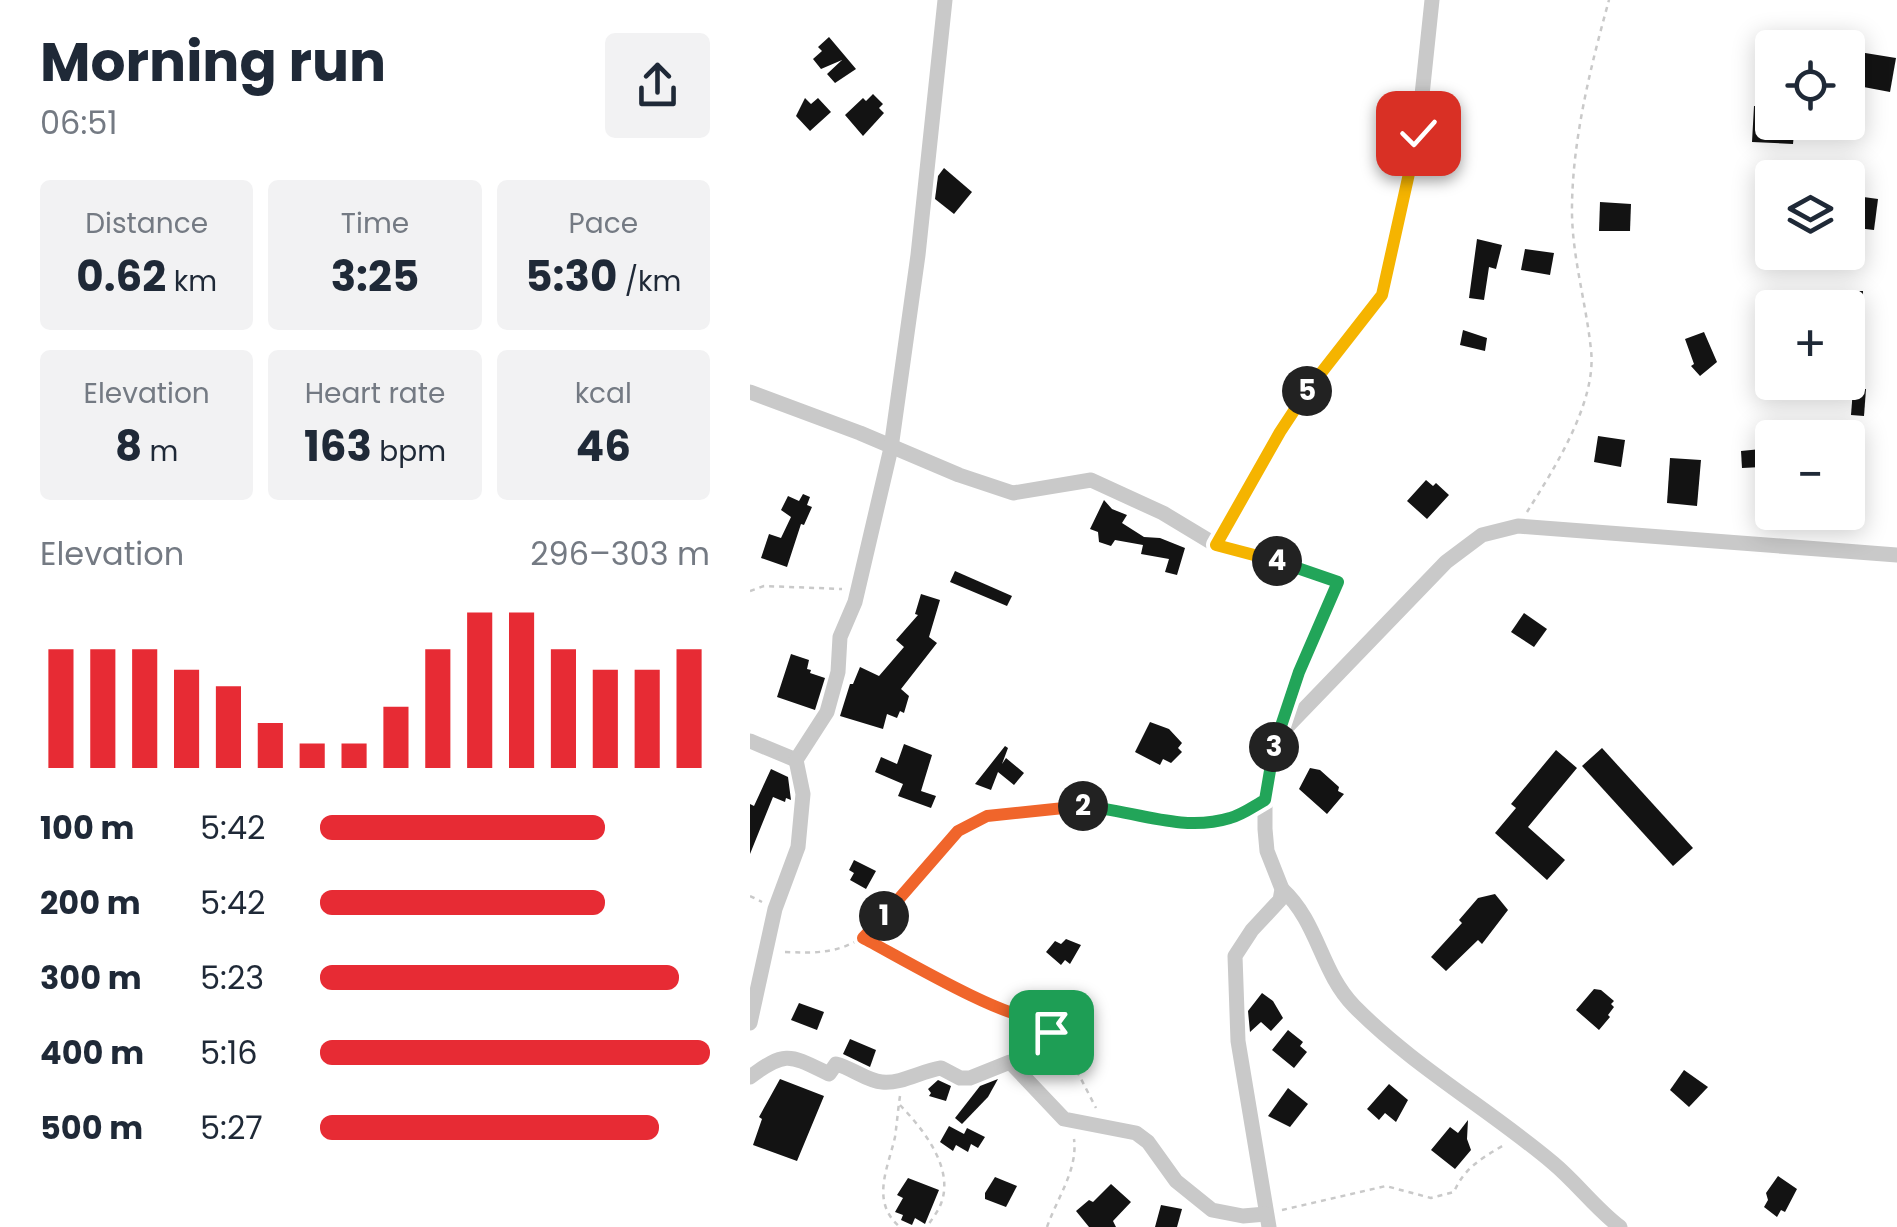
<!DOCTYPE html>
<meta charset="utf-8">
<style>
body{margin:0;font-family:Poppins,sans-serif;background:#f2f2f3;color:#1f2937;height:100vh;display:flex;flex-direction:column;font-size:38px;white-space:nowrap}
*{box-sizing:border-box;margin:0}
p{font-size:32px;color:#747a83}
.icon{flex:none;width:55px;height:55px;fill:none;stroke:currentColor;stroke-width:2;stroke-linecap:round;stroke-linejoin:round}
.map{position:relative;flex:1;overflow:hidden}
.sheet{display:flex;flex-direction:column;background:#fff;width:750px}
.sheet>*{flex:none}
.tools{position:absolute;left:1005px;top:30px;display:grid;gap:20px}
.tools a{display:grid;place-items:center;width:110px;height:110px;border-radius:10px;background:#fff;box-shadow:0 5px 25px #0003;font-size:50px}
.pin{position:absolute;display:grid;place-items:center;width:85px;height:85px;color:#fff;margin:-42px;border-radius:20px;box-shadow:0 5px 15px #0006}
.km{position:absolute;width:50px;height:50px;margin:-25px;border-radius:50%;background:#222;color:#fff;font-size:28px;line-height:50px;text-align:center}
.round{display:grid;place-items:center;flex:none;width:105px;height:105px;border-radius:10px;background:#f2f2f3}
.head{display:flex;align-items:center;justify-content:space-between;height:170px;padding:0 40px}
h1{font-size:55px;font-weight:700;line-height:75px}
.figures{display:grid;grid-template-columns:repeat(3,1fr);gap:15px;height:170px;padding:10px 40px}
.figures div{display:grid;align-content:center;border-radius:10px;background:#f2f2f3;text-align:center}
.figures b{font-size:42px;font-weight:700}
.figures small{font-size:28px;font-weight:400}
.figures p{font-size:28px}
.chart{height:280px;padding:20px 40px}
.chart p{display:flex;justify-content:space-between}
.chart svg{width:100%;height:180px;margin-top:10px;stroke:#e72b34;stroke-width:6}
ul{padding:0 40px;list-style:none;font-size:32px}
li{display:grid;grid-template-columns:160px 120px 1fr;align-items:center;height:75px}
li i{height:25px;border-radius:12px;background:#e72b34}
main{display:flex;flex:1;min-height:0}
.map>svg:first-child{display:block}
.building{fill:#131313}
.lines{fill:none;stroke-linecap:round;stroke-linejoin:round}
.path{stroke:#c9c9c9;stroke-width:2.5;stroke-dasharray:5 5;stroke-linecap:butt}
.minor{stroke:#c9c9c9;stroke-width:15}
.split-1-casing{stroke:#fff;stroke-width:20}
.split-2-casing{stroke:#fff;stroke-width:20}
.split-3-casing{stroke:#fff;stroke-width:20}
.split-4-casing{stroke:#fff;stroke-width:20}
.split-5-casing{stroke:#fff;stroke-width:20}
.split-6-casing{stroke:#fff;stroke-width:20}
.split-1{stroke:#f0652b;stroke-width:12}
.split-2{stroke:#f0652b;stroke-width:12}
.split-3{stroke:#22a559;stroke-width:12}
.split-4{stroke:#22a559;stroke-width:12}
.split-5{stroke:#f5b400;stroke-width:12}
.split-6{stroke:#f5b400;stroke-width:12}
</style>
<main>
<section class="sheet">
<div class="head"><div><h1>Morning run</h1><p>06:51</p></div><a class="round"><svg class="icon" aria-label="share" viewBox="0 0 24 24"><path d="M12 15V3M7 8l5-5 5 5M5 13v7h14v-7"/></svg></a></div>
<div class="figures">
<div><p>Distance</p><b>0.62<small> km</small></b></div>
<div><p>Time</p><b>3:25</b></div>
<div><p>Pace</p><b>5:30<small> /km</small></b></div>
</div>
<div class="figures">
<div><p>Elevation</p><b>8<small> m</small></b></div>
<div><p>Heart rate</p><b>163<small> bpm</small></b></div>
<div><p>kcal</p><b>46</b></div>
</div>
<div class="chart"><p><span>Elevation</span>296–303 m</p>
<svg viewBox="0 0 160 44" preserveAspectRatio="none"><path d="M5 44V15M15 44V15M25 44V15M35 44V20M45 44V24M55 44V33M65 44V38M75 44V38M85 44V29M95 44V15M105 44V6M115 44V6M125 44V15M135 44V20M145 44V20M155 44V15"/></svg>
</div>
<ul>
<li><b>100 m</b>5:42<i style="width:73%"></i></li>
<li><b>200 m</b>5:42<i style="width:73%"></i></li>
<li><b>300 m</b>5:23<i style="width:92%"></i></li>
<li><b>400 m</b>5:16<i style="width:100%"></i></li>
<li><b>500 m</b>5:27<i style="width:87%"></i></li>
</ul>
</section>
<div class="map">
<svg width="1147" height="1227" viewBox="0 0 1147 1227">
<rect width="100%" height="100%" fill="#fff"/>
<!-- building -->
<g class="building">
<path d="M79,37L106,69L85,83L77,74L92,60L71,69L63,59L72,51L68,47Z"/>
<path d="M1109,52L1146,58L1140,92L1103,85Z"/>
<path d="M123,94L133,104L129,108L134,113L113,136L95,115L113,98L116,101Z"/>
<path d="M55,98L61,104L68,98L81,112L60,131L46,116Z"/>
<path d="M1004,106L1022,107V122H1045L1043,144L1002,142Z"/>
<path d="M194,168L222,192L204,214L185,199L188,176Z"/>
<path d="M1099,195L1128,199L1124,230L1098,227Z"/>
<path d="M850,202L881,204L880,231H849Z"/>
<path d="M727,239L752,245L746,269L739,267L734,300L719,298Z"/>
<path d="M775,249L804,253L800,275L771,270Z"/>
<path d="M1078,291H1113L1112,337L1098,336V308H1077Z"/>
<path d="M713,330L737,338L735,351L710,345Z"/>
<path d="M954,332L967,362L950,376L941,366L944,364L935,339Z"/>
<path d="M1103,389H1116L1114,416L1101,415Z"/>
<path d="M848,436L875,440L871,467L844,462Z"/>
<path d="M1011,449L1012,467L992,468L991,451Z"/>
<path d="M920,458L951,460L947,506L917,503Z"/>
<path d="M676,480L683,486L686,483L699,495L677,519L657,501Z"/>
<path d="M53,494L60,497L57,505L62,507L54,525L51,524L37,567L11,558L19,534L31,538L41,517L31,510L38,496L49,501Z"/>
<path d="M354,500L362,509L377,515L372,523L394,537L410,538L435,548L427,575L415,572L419,559L391,554L393,545L365,540L361,546L349,542L348,532L340,529Z"/>
<path d="M205,571L262,596L257,606L200,582Z"/>
<path d="M171,594L190,600L179,637L187,643L151,689L159,696L154,713L150,711L147,718L137,714L133,729L90,716L100,684H103L110,667L129,676L154,647L146,640L168,615L165,614Z"/>
<path d="M774,613L797,629L784,647L761,632Z"/>
<path d="M41,654L59,660L57,669L61,670L60,673L75,678L65,710L27,697Z"/>
<path d="M400,722L419,729L432,743L428,748L432,752L421,763L413,759L410,765L385,752Z"/>
<path d="M154,744L182,755L171,791L186,796L181,808L148,796L153,784L125,772L131,757L147,764Z"/>
<path d="M255,746L258,748L252,764L256,758L274,773L264,785L248,772L241,790L225,784Z"/>
<path d="M852,748L943,848L923,866L832,766Z"/>
<path d="M806,750L827,768L778,827L815,860L797,880L745,833L766,808L761,804Z"/>
<path d="M560,768L570,770L589,787L588,791L594,794L577,814L549,789Z"/>
<path d="M21,769L38,777L41,800L36,798L35,802L23,797L0,854V804L4,806Z"/>
<path d="M104,860L126,871L116,889L100,880L104,873L99,870Z"/>
<path d="M745,894L758,910L732,944L728,940L696,971L681,957L712,923L709,920L728,898Z"/>
<path d="M316,939L331,945L320,964L315,960L311,965L296,952L305,941L311,944Z"/>
<path d="M844,989L851,990L864,1001L861,1004L864,1007L858,1015L860,1017L849,1030L826,1010Z"/>
<path d="M512,993L523,1001L533,1018L521,1031L511,1022L500,1032L498,1011Z"/>
<path d="M49,1003L74,1012L67,1030L41,1020Z"/>
<path d="M538,1030L553,1042L550,1046L557,1052L544,1068L522,1050Z"/>
<path d="M100,1039L126,1050L120,1067L93,1054Z"/>
<path d="M934,1070L958,1087L939,1107L920,1090Z"/>
<path d="M30,1079L74,1096L47,1161L3,1145L12,1119L9,1117Z"/>
<path d="M248,1079L238,1097L212,1124L205,1118L230,1086Z"/>
<path d="M188,1080L201,1086L196,1101L179,1096L181,1093L178,1089Z"/>
<path d="M639,1084L658,1100L646,1122L635,1113L629,1120L617,1109Z"/>
<path d="M538,1088L558,1104L540,1127L518,1116Z"/>
<path d="M718,1120L717,1139L721,1150L705,1169L681,1150L700,1127L708,1133Z"/>
<path d="M199,1126L214,1134L217,1128L235,1137L228,1148L221,1144L218,1152L206,1145L203,1151L190,1142Z"/>
<path d="M1028,1176L1047,1189L1035,1212L1031,1210L1027,1217L1014,1207L1018,1200L1016,1193Z"/>
<path d="M245,1177L267,1186L256,1207L235,1199V1193Z"/>
<path d="M158,1178L189,1190L175,1224L165,1218L162,1225L151,1220L153,1215L145,1212L153,1198L147,1195Z"/>
<path d="M361,1184L381,1202L363,1221L366,1227H339L326,1211L339,1200L343,1202Z"/>
<path d="M411,1205L432,1209L427,1227H405Z"/>
</g>
<g class="lines">
<!-- path -->
<g class="path">
<path d="M777,512C804,469 847,402 841,350C836,301 821,254 822,205C823,137 841,65 859,0"/>
<path d="M0,591L14,586L92,589"/>
<path d="M0,896L12,902"/>
<path d="M113,937C145,955 254,1020 284,1017L311,1040L346,1108"/>
<path d="M35,952C65,953 87,954 113,937L208,831L237,816L329,806L366,809L433,823L483,818L501,808"/>
<path d="M150,1096C148,1109 147,1123 145,1137C138,1168 120,1202 150,1227"/>
<path d="M150,1105C174,1130 206,1170 190,1206C187,1213 181,1220 177,1227"/>
<path d="M532,1210L636,1186L681,1198L704,1192C714,1168 732,1158 754,1145"/>
<path d="M297,1227C307,1198 328,1170 324,1139"/>
</g>
<!-- minor -->
<g class="minor">
<path d="M0,392L110,433L209,475L263,493L341,480L413,513L466,545L515,556L589,582L564,634L526,738L515,800V829L517,851L532,889L530,900L502,930L485,956L488,1041L519,1227"/>
<path d="M466,545L529,432L555,393L632,295L668,133L682,0"/>
<path d="M531,733L696,562L732,535L768,526L1147,555"/>
<path d="M0,741L46,760"/>
<path d="M532,889C569,923 570,971 604,1006C663,1066 739,1109 803,1163C827,1183 845,1208 870,1227"/>
<path d="M0,1023L25,909L48,847L53,794L46,760L77,712L88,672L90,637L105,602L141,448L168,255L195,0"/>
<path d="M0,1077C36,1050 40,1055 79,1074L86,1064C102,1068 117,1081 132,1082C152,1084 171,1071 191,1068L210,1078H220L260,1062L314,1119L386,1133L398,1142L426,1181L462,1210L493,1216L516,1214"/>
</g>
</g>
<g class="lines">
<defs>
<path id="split-1" d="M134,916L113,938C144,954 255,1020 284,1017L301,1032"/>
<path id="split-2" d="M134,916L208,831L237,816L333,806"/>
<path id="split-3" d="M333,806C382,810 431,833 480,818C492,815 504,806 515,800L524,747"/>
<path id="split-4" d="M524,747L549,672L588,582L527,561"/>
<path id="split-5" d="M527,561L466,545L530,432L557,391"/>
<path id="split-6" d="M557,391L632,295L668,133"/>
</defs>
<!-- split-1 casing -->
<use href="#split-1" class="split-1-casing"/>
<!-- split-2 casing -->
<use href="#split-2" class="split-2-casing"/>
<!-- split-3 casing -->
<use href="#split-3" class="split-3-casing"/>
<!-- split-4 casing -->
<use href="#split-4" class="split-4-casing"/>
<!-- split-5 casing -->
<use href="#split-5" class="split-5-casing"/>
<!-- split-6 casing -->
<use href="#split-6" class="split-6-casing"/>
<!-- split-1 -->
<use href="#split-1" class="split-1"/>
<!-- split-2 -->
<use href="#split-2" class="split-2"/>
<!-- split-3 -->
<use href="#split-3" class="split-3"/>
<!-- split-4 -->
<use href="#split-4" class="split-4"/>
<!-- split-5 -->
<use href="#split-5" class="split-5"/>
<!-- split-6 -->
<use href="#split-6" class="split-6"/>
</g>
</svg>
<div class="tools">
<a><svg class="icon" aria-label="locate" viewBox="0 0 24 24"><circle cx="12" cy="12" r="6"/><path d="M12 2v4M12 18v4M2 12h4M18 12h4"/></svg></a>
<a><svg class="icon" aria-label="layers" viewBox="0 0 24 24"><path d="M12 4l9 5-9 5-9-5zM3 14l9 5 9-5"/></svg></a>
<a>+</a>
<a>−</a>
</div>
<div class="pin" style="left:301px;top:1032px;background:#1e9e55"><svg class="icon" aria-label="arrive" viewBox="0 0 24 24"><path d="M6 21V4h12l-3 4 3 4H6"/></svg></div>
<div class="pin" style="left:668px;top:133px;background:#d93025"><svg class="icon" aria-label="check" viewBox="0 0 24 24"><path d="M5 12l5 5 9-10"/></svg></div>
<b class="km" style="left:134px;top:916px">1</b>
<b class="km" style="left:333px;top:806px">2</b>
<b class="km" style="left:524px;top:747px">3</b>
<b class="km" style="left:527px;top:561px">4</b>
<b class="km" style="left:557px;top:391px">5</b>
</div>
</main>
